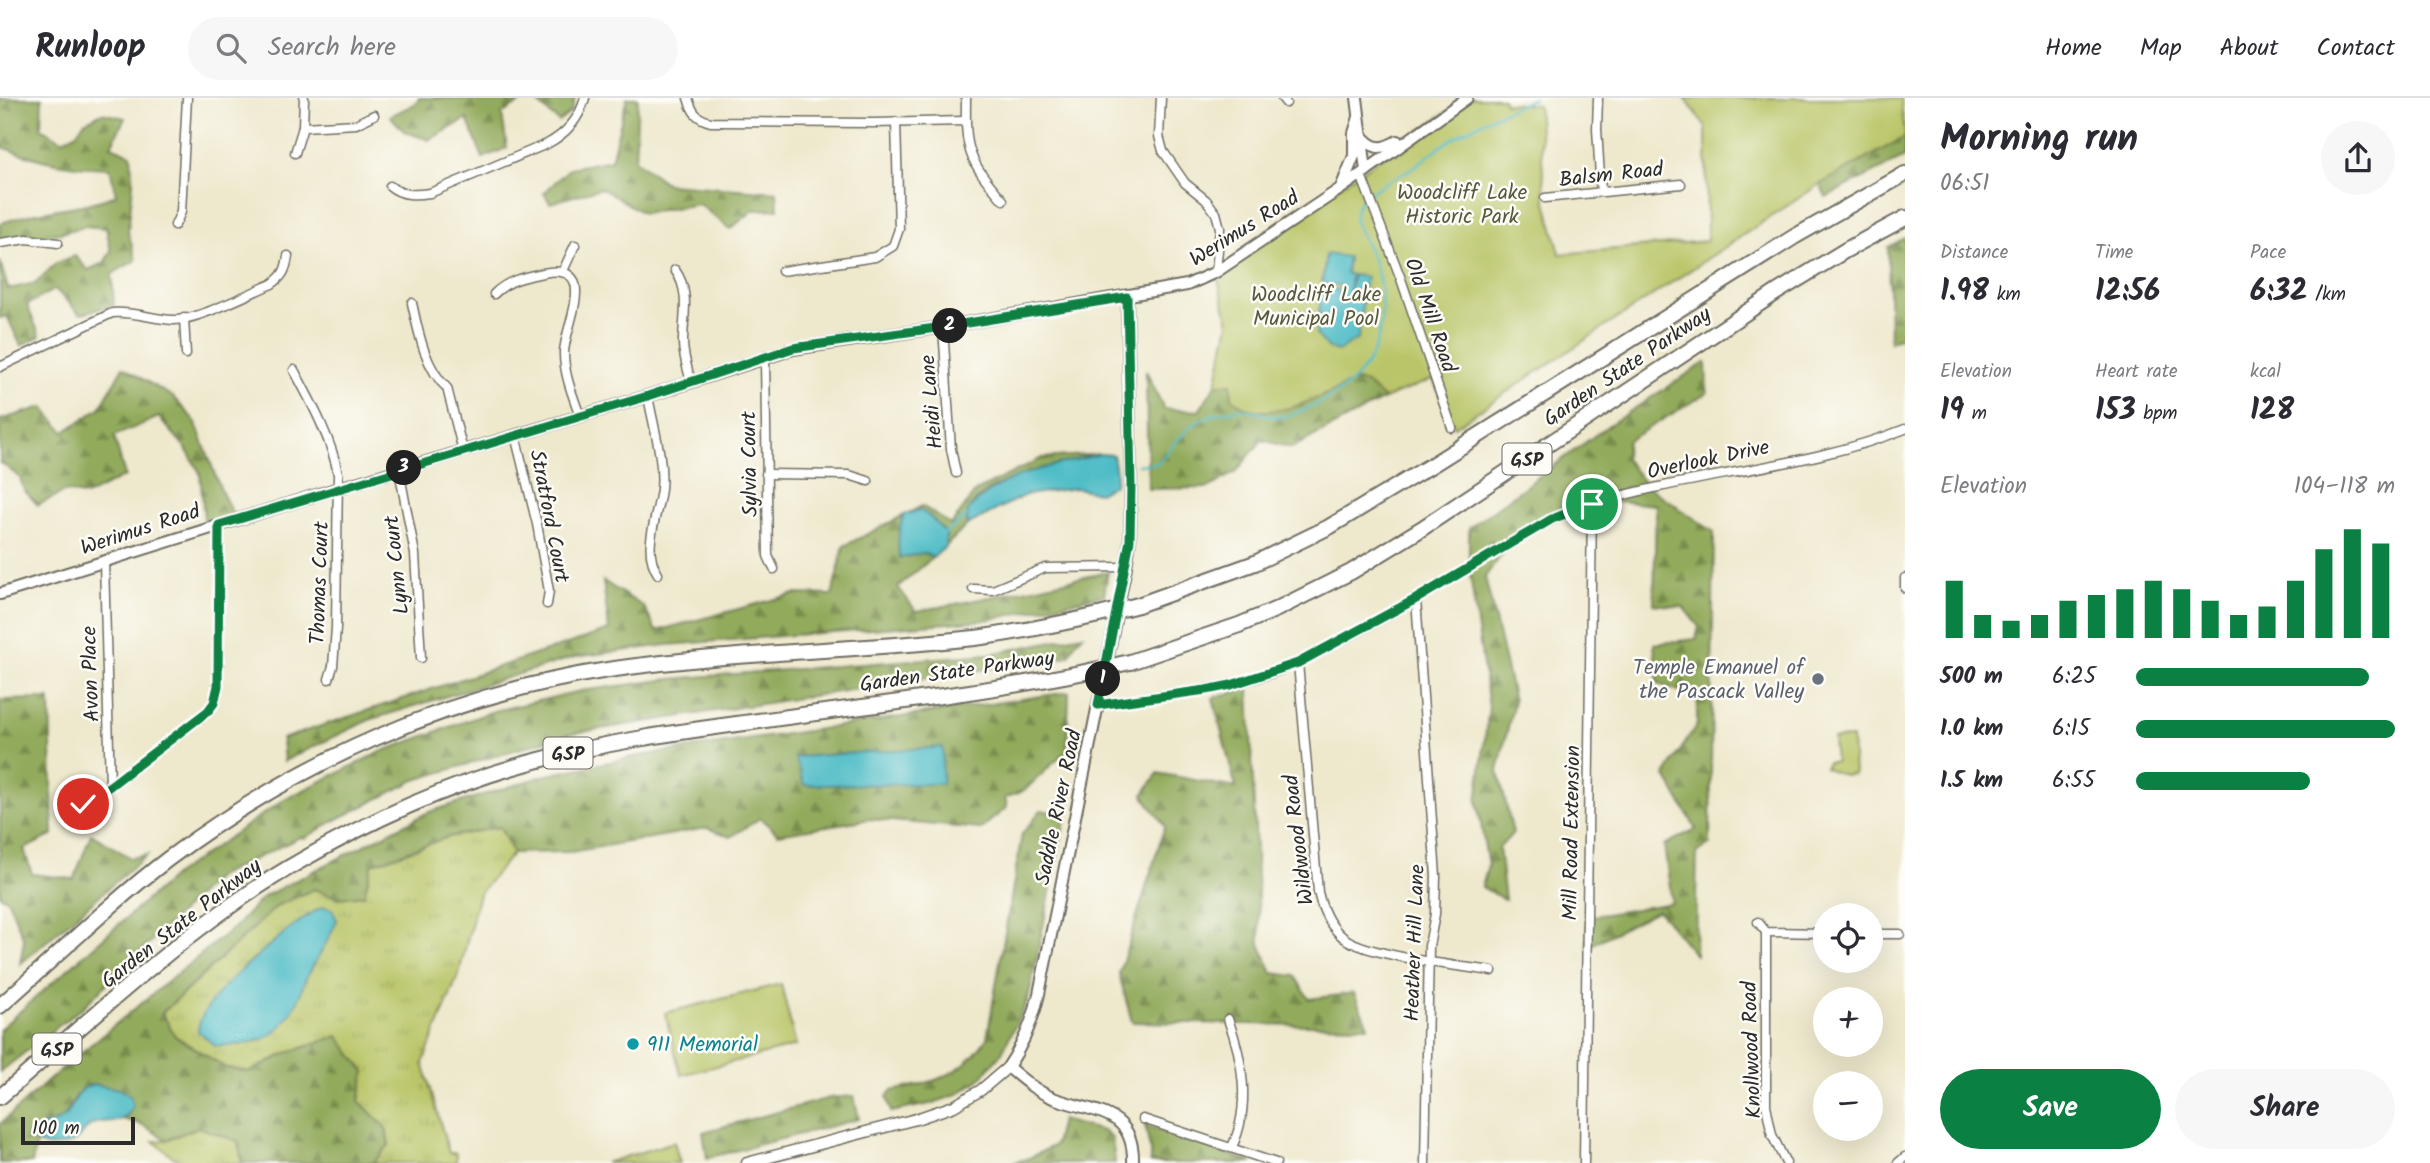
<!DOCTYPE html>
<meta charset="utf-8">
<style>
body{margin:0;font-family:Kalam,sans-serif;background:#f7f7f7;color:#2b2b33;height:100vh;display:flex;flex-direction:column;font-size:26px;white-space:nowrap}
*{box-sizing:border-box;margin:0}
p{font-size:23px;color:#7c7c81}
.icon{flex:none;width:38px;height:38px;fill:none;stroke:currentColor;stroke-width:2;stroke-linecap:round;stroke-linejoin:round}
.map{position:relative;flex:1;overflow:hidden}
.details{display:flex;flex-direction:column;background:#fff;width:525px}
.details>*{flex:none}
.buttons{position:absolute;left:1813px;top:805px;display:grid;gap:14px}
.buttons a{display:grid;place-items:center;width:70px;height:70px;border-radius:50%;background:#fff;box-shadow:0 7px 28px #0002;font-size:35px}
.scale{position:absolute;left:21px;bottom:18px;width:114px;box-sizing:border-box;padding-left:7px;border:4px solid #2b2b2b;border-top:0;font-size:19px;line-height:24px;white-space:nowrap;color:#2b2b2b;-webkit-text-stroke:5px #fdfcf7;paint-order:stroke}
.pin{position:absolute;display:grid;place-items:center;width:60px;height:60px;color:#fff;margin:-30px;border:4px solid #fff;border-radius:50%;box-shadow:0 2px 7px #0007}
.km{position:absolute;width:35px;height:35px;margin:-18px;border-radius:50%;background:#222;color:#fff;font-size:19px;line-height:35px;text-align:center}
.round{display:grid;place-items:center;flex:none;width:74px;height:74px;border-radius:37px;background:#f7f7f7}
.overview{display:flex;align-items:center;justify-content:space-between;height:119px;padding:0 35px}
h1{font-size:38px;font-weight:700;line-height:52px}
.figures{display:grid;grid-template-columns:repeat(3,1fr);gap:10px;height:119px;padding:7px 35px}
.figures div{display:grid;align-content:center}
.figures b{font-size:30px;font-weight:700}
.figures small{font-size:19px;font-weight:400}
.figures p{font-size:19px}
.chart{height:196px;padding:14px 35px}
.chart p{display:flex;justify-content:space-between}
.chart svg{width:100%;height:126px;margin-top:7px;stroke:#0b8043;stroke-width:6}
.button{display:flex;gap:14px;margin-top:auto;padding:14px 35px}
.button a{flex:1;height:80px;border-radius:42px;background:#0b8043;color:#fff;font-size:28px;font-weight:700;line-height:80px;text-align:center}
.button a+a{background:#f7f7f7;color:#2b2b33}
ul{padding:0 35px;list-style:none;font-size:23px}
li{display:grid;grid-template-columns:112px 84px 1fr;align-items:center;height:52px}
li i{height:18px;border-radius:9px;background:#0b8043}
header{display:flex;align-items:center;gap:42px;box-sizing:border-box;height:98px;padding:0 35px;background:#fff;border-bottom:2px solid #e1e1e2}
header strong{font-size:33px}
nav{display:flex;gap:38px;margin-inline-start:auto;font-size:24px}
.search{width:490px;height:63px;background:#f7f7f7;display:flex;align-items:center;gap:18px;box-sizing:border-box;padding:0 24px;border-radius:38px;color:#7c7c81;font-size:26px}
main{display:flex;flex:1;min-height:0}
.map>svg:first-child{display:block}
.grass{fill:url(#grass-tufts);stroke:#727849;stroke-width:2}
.forest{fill:url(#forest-firs);stroke:#5e6a44;stroke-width:2}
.park{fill:#b9c567;stroke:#727849;stroke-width:2}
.water{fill:#4ebcc6;stroke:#3c7478;stroke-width:2}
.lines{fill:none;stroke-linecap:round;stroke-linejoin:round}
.stream{stroke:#4ebcc6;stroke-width:2.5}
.minor-casing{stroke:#6f6d63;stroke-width:11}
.tertiary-casing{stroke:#6f6d63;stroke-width:13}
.secondary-casing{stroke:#6f6d63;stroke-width:14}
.motorway-casing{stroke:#6f6d63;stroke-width:18}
.minor{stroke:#fff;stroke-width:8}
.tertiary{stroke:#fff;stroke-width:10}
.secondary{stroke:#fff;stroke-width:10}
.motorway{stroke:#fff;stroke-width:14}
.motorway-bridge-casing{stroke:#6f6d63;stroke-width:18;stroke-linecap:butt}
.motorway-bridge{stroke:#fff;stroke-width:14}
.route-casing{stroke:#fff;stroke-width:14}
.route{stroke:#0b8043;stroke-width:9}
.worship-dot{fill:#6b7280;stroke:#fdfcf7;stroke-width:2.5}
.culture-dot{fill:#0f9aa8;stroke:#fdfcf7;stroke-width:2.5}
.labels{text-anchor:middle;stroke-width:5;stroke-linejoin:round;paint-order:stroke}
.shield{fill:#fdfcf7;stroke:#6a6a68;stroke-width:2}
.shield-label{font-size:19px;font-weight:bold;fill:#2b2b2b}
.street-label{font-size:21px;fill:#2b2b2b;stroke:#fdfcf7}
.park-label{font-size:21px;fill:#56593d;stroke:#fdfcf7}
.worship-label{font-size:21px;fill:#5b616d;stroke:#fdfcf7;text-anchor:end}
.culture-label{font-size:21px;fill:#0d838f;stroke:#fdfcf7;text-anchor:start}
</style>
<header>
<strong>Runloop</strong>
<div class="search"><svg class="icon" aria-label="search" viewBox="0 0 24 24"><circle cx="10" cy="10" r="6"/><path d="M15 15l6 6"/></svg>Search here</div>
<nav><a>Home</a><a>Map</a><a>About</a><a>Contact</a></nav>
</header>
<main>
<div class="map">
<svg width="1905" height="1065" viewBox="0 0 1905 1065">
<defs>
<pattern id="grass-tufts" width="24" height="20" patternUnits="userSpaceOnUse" patternTransform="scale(1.75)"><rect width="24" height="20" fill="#b9c567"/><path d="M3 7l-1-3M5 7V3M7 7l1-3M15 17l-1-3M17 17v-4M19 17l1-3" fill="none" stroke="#9fa95a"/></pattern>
<pattern id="forest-firs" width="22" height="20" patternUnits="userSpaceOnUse" patternTransform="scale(1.75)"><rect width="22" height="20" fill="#92aa5c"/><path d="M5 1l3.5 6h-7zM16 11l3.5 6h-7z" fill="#778b4c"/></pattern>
</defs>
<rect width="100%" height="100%" fill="#fdfcf7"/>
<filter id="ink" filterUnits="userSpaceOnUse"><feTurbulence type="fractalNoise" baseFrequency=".0143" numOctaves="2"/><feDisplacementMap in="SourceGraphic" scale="14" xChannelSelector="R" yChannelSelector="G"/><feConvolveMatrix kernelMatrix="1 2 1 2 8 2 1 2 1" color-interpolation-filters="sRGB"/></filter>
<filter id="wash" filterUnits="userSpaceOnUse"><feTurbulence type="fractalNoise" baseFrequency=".00686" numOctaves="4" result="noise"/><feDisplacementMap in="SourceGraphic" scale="28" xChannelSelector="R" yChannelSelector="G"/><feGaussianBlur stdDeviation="1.57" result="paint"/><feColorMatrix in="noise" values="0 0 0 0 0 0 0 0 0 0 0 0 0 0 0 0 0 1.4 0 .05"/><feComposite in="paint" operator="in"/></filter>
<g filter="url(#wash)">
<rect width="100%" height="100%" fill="#eee8cc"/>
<!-- grass -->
<g class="grass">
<path d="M500,728L513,755L479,796L459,875L423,965L449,1055H456V1065H373L389,1047L386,1031L359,1003L287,955L249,974L226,970L175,938L162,915L278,807L314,791L339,800L372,766L448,739Z"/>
<path d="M198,1029L238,1043L242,1065H181L153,1043L167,1042Z"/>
<path d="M674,1044L680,1065H605Z"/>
</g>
<!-- forest -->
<g class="forest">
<path d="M0,0H42L41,30L62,42L76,36L84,24L102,15L125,20L111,48L131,56L133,86L128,134L136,162L112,176L114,207L80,216L55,191L27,207L40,238L21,248L7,218L0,220V163L8,191L36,185L56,165L75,158L88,172L104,165L111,153L106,130L85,128L61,135L0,143V126C37,110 79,112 116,97L110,70C66,69 41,64 0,48Z"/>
<path d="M419,0H527L502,16L507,50L483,60L467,21L429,42L405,34L390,18L415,6Z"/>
<path d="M532,0H575L571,14L559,24Z"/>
<path d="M627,0H638L635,62L667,86L777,94L778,111L754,112L730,131L699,106L643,115L601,90L550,105L544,95L570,70L611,62Z"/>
<path d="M1905,39V59L1826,99L1820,86Z"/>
<path d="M1905,140V237L1890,244L1888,149Z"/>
<path d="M1706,264L1707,295L1627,343L1625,361L1647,388L1714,434L1710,746L1697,754L1695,857L1658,812L1587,849V819L1672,805L1664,747L1696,731L1665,677L1697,626V599L1658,586L1654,546L1696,541L1699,529L1683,509L1654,506L1656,407L1575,399L1509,447L1485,479L1514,603L1498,673L1513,735L1499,750L1505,802L1482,789L1488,767L1477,703L1489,609L1469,470V430L1609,327Z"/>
<path d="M123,269L173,299L195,323L222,395L236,422L205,431L200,375L185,349L159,319L114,338L125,378L86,398L66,393L38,407L24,392L20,380L2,365L0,366V322L43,309L64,334L100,310Z"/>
<path d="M1146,273L1164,311L1199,313L1216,286L1356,283L1366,285L1384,301L1292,350L1262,342L1236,374L1208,390L1148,391Z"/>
<path d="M1101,356C1068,364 1010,376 983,396C977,401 972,407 968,412L967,427L945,449L898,489L916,513C980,503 1043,487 1108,474L1104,497L987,522L667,547L575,559L369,622L284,663L282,641L609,532L603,483L644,509L656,533L794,496L832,497L844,448L922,408L951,427L976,393L1042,360Z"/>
<path d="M1083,537L1075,545L1069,558L568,636L415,682L330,725L305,740L300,739L217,779L84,908L0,974V931L176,776L285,701L383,653L494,613L581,593L670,581L990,556Z"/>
<path d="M1249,590L1260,846L1272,875L1295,878L1309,901L1354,895L1368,928L1132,924L1119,876L1165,728L1143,697L1158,675L1236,690L1213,600Z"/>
<path d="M1069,594L1067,652L1025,692L1005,700L1007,709L981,731L870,721L778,736L760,720L731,739L707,730L571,754L513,755L500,729L448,739L372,766L364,797L339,800L314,791L278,807L162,915L175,938L226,970L249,974L287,955L338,938L365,974L359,1003L386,1030L389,1047L373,1065H242L238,1043L198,1029L167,1042L141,1026L122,1021L129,1015L133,1007C127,988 106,989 89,987L78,995L63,1020L39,1031L32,1065H0V1026L66,967L238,826L263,799L429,714L547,677L638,658Z"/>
<path d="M50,601L53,737L24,751L32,776L74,781L91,736L131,760L147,757L20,866L24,842L8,802L0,797V602Z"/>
<path d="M1041,712L1066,717L1028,902L1001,956L979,982L956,997L930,1006L891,1014L887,999L891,993C934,985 962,978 987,940L1022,736Z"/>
<path d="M854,998L859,1021L707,1060L703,1034L830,1000Z"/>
<path d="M1061,1022L1103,1033L1112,1040L1115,1065H1011L1029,1060L1055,1047Z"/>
<path d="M1145,1027L1253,1065H1150V1051Z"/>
</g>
<!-- park -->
<g class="park">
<path d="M1467,0H1503L1505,5L1538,7L1545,100L1560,156L1707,143L1706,30L1685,0H1901L1905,39L1820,86L1454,329L1433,281L1384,301L1366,285L1356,283C1325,296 1279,323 1245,309C1241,308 1236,302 1232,299L1231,286H1216L1229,225L1216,174Z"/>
<path d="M1852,640L1854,676L1844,677L1825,670L1827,664H1835L1833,641Z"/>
<path d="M781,886L796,948L681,977L665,915Z"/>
</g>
<!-- water -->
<g class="water">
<path d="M1326,156L1348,159L1346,175L1351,177L1349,194L1353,177L1366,179L1358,241L1338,253L1328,250L1316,236L1322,189L1339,192V197L1342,196V188L1322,185Z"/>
<path d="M1101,356L1113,357L1116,374L1115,386L1099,395L1076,390L1025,397L967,427L968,412C1005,373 1051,368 1101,356Z"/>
<path d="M919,412C931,416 936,427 946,435L945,449L933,459L923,455L900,460C897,447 898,430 904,417Z"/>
<path d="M943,649L942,686L804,687L795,659Z"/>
<path d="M324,809L332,811L337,822C329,843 317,860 306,880C302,888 301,898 296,906C277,944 255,947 215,948L198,933C198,922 208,908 215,899C230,880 303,815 324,809Z"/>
<path d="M94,986L119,991L130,998L133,1007C122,1033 106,1018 91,1027C85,1031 81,1039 75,1043C64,1050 48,1050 37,1045L39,1031C47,1025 58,1025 65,1018C76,1007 75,990 94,986Z"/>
</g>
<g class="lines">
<!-- stream -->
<g class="stream">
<path d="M1138,367L1158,365C1168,353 1187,329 1199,323C1217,314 1236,309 1255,313C1262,315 1269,319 1276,319C1295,320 1337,297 1352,284C1388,250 1389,193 1368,150C1363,139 1351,125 1356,111C1362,93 1399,79 1415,68C1425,61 1434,53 1444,46C1472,27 1504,14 1534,0"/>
<path d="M945,435L967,418"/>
</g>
</g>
</g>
<g filter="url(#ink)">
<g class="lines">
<defs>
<g id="minor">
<path d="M688,0C692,14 697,21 711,24L874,25L965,23"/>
<path d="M966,0C965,53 968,62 1003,102"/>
<path d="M1161,0L1159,38L1163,53L1185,85L1206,102L1216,115L1220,130L1216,174"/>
<path d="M1282,0L1286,5"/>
<path d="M1598,0L1597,31L1601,94"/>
<path d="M303,29L356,26L374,17"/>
<path d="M295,55L303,29L304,0"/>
<path d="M1361,77L1401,181L1452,330"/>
<path d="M390,88C402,98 415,97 430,95L547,46C566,36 579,22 585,0"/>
<path d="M1545,100L1681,86"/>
<path d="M175,127L181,114L187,0"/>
<path d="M0,145L27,141L58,145"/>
<path d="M675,172C691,194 683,219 683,244C683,257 687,270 691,283"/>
<path d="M563,173L575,147"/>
<path d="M782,173L875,159L893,148L899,131L896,24"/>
<path d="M494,196C508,182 524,179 543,175C602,163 564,229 564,255C564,277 573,298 580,318"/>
<path d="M412,205C418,233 425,270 447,290L463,353"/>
<path d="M184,220L186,256"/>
<path d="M943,229L951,351L956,375"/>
<path d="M765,260L768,458L774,471"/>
<path d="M0,269L112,215C133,213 152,221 173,222C196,223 248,196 272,186C283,178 286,172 288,158"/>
<path d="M294,272C310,302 332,342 338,376L336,530L333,568L329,581"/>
<path d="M648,298C653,327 664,361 661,391C658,418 641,451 658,476"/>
<path d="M515,337L537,426L549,493L547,506"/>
<path d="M399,372L415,456L421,560"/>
<path d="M766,376L849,377L868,383"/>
<path d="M104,463L110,688"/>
<path d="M1905,480V490"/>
<path d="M973,491L993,492L1045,470L1126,469"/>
<path d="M1416,501L1436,778L1435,816L1429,848L1425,1065"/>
<path d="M1298,565L1318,794C1322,812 1329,828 1344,840C1369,858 1458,868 1492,873"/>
<path d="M1098,607C1165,595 1237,594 1299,564C1361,534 1420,499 1479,464C1516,443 1551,418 1592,406C1693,375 1808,370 1905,331"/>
<path d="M72,726L83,707L110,688L208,613L214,605L218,588L219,427"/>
<path d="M1758,824L1766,834L1825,835"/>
<path d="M1766,834V1007L1772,1037L1786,1065"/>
<path d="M1871,836H1900"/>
<path d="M1228,921C1243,961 1251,1009 1232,1049"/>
<path d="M1143,1021L1276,1065"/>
<path d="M1584,1065L1592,406"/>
<path d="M1898,1065L1905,1059"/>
</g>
<path id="tertiary" d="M747,1065L916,1021L954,1008L981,992L1008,969"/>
<g id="secondary">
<path d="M1357,0L1366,73"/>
<path d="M1361,37C1373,52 1381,52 1397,43"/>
<path d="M1341,90L1354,58V35L1359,19"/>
<path d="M1127,199L1131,387L1130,442L1126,469L1039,896C1033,923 1024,945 1008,969C1022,981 1036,993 1053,1000C1092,1015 1135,1010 1133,1065"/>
<path d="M0,496L339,390L648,298L793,251L943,229L1187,187L1216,174L1346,87L1467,0"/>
</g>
<g id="motorway">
<path d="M1138,507L1255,465L1329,429L1435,365L1794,139L1905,76"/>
<path d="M1130,564L1239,527L1277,511L1351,474L1421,431L1777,194L1846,152L1905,120"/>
<path d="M0,908C56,859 109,806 168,761C298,664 447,597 608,572C729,554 853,553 975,540C1017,535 1058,526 1099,517"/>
<path d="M0,999C94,919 194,823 302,762C373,721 448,687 528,665C601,645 676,634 752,624C863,608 975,596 1085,574"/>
</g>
</defs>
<!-- minor casing -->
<use href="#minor" class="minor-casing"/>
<!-- tertiary casing -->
<use href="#tertiary" class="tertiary-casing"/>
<!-- secondary casing -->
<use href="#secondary" class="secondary-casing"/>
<!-- motorway casing -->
<use href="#motorway" class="motorway-casing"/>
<!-- minor -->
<use href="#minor" class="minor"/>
<!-- tertiary -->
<use href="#tertiary" class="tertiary"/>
<!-- secondary -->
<use href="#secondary" class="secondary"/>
<!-- motorway -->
<use href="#motorway" class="motorway"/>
<defs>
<g id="motorway-bridge">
<path d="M1099,517L1138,507"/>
<path d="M1085,574L1130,564"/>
</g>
</defs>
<!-- motorway-bridge casing -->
<use href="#motorway-bridge" class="motorway-bridge-casing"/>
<!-- motorway-bridge -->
<use href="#motorway-bridge" class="motorway-bridge"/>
</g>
</g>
<g class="lines" filter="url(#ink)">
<defs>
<path id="route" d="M83,706L110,688L208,613L214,605L218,588L219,427L648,298L793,250L943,229L1127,199L1131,387L1130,442L1098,607L1206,592L1231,587L1298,565L1416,501L1552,421L1592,406"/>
</defs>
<!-- route casing -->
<use href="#route" class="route-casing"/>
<!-- route -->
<use href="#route" class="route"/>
</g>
<!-- markers -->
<circle class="worship-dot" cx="1818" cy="581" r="7"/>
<circle class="culture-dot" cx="633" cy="946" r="7"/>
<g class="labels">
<!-- shield labels -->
<g class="shield">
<rect x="1502.5" y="345.5" width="49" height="31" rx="5"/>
<rect x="543.5" y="639.5" width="49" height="31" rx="5"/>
<rect x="32.5" y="935.5" width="49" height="31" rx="5"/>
</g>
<g class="shield-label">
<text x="1527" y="368">GSP</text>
<text x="568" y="662">GSP</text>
<text x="57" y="958">GSP</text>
</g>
<!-- street labels -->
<g class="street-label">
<text transform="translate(1611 76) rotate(-6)" y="7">Balsm Road</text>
<text transform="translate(1244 130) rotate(-32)" y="7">Werimus Road</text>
<text transform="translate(1431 217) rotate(71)" y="7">Old Mill Road</text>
<text transform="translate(1627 268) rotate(-34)" y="7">Garden State Parkway</text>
<text transform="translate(931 304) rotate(-95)" y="7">Heidi Lane</text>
<text transform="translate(1708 361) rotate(-12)" y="7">Overlook Drive</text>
<text transform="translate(749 366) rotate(-91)" y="7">Sylvia Court</text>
<text transform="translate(550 418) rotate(79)" y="7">Stratford Court</text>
<text transform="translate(140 431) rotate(-18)" y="7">Werimus Road</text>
<text transform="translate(396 467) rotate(-96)" y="7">Lynn Court</text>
<text transform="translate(319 485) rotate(-88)" y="7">Thomas Court</text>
<text transform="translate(957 573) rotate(-8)" y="7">Garden State Parkway</text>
<text transform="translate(90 576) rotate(-92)" y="7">Avon Place</text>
<text transform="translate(1058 709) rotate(-78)" y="7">Saddle River Road</text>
<text transform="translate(1571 735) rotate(-89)" y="7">Mill Road Extension</text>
<text transform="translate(1298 742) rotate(-97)" y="7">Wildwood Road</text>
<text transform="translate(181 825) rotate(-38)" y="7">Garden State Parkway</text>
<text transform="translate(1414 845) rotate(-88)" y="7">Heather Hill Lane</text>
<text transform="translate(1751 952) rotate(-92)" y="7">Knollwood Road</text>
</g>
<!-- park labels -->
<g class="park-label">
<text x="1462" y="101">Woodcliff Lake<tspan x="1462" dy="24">Historic Park</tspan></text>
<text x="1316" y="203">Woodcliff Lake<tspan x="1316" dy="24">Municipal Pool</tspan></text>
</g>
<!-- worship labels -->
<g class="worship-label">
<text x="1804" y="576">Temple Emanuel of<tspan x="1804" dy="24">the Pascack Valley</tspan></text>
</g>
<!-- culture labels -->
<g class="culture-label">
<text x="647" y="953">911 Memorial</text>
</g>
</g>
</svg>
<div class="buttons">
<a><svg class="icon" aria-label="locate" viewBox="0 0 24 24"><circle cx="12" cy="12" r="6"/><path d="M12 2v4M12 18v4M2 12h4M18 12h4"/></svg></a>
<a>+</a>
<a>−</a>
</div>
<div class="scale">100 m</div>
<div class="pin" style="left:1592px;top:406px;background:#1e9e55"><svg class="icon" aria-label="arrive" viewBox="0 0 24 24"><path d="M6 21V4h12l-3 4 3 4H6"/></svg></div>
<div class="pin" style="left:83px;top:706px;background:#d93025"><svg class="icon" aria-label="check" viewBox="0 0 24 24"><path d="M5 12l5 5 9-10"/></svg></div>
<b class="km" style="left:1103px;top:581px">1</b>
<b class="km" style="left:950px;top:228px">2</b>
<b class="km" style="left:404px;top:370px">3</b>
</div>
<section class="details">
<div class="overview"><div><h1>Morning run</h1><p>06:51</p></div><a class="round"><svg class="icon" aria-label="share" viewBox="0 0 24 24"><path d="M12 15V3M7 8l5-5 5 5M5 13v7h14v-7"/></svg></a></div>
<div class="figures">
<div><p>Distance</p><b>1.98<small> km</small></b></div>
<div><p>Time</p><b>12:56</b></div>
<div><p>Pace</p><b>6:32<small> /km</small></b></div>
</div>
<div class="figures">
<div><p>Elevation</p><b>19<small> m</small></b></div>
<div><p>Heart rate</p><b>153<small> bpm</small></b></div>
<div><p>kcal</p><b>128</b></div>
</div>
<div class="chart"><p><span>Elevation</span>104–118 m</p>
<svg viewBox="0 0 160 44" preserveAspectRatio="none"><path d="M5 44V24M15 44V36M25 44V38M35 44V36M45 44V31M55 44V29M65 44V27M75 44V24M85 44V27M95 44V31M105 44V36M115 44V33M125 44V24M135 44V13M145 44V6M155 44V11"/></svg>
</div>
<ul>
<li><b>500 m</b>6:25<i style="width:90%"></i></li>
<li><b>1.0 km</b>6:15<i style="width:100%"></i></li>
<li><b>1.5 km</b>6:55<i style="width:67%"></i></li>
</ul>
<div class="button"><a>Save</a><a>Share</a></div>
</section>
</main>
